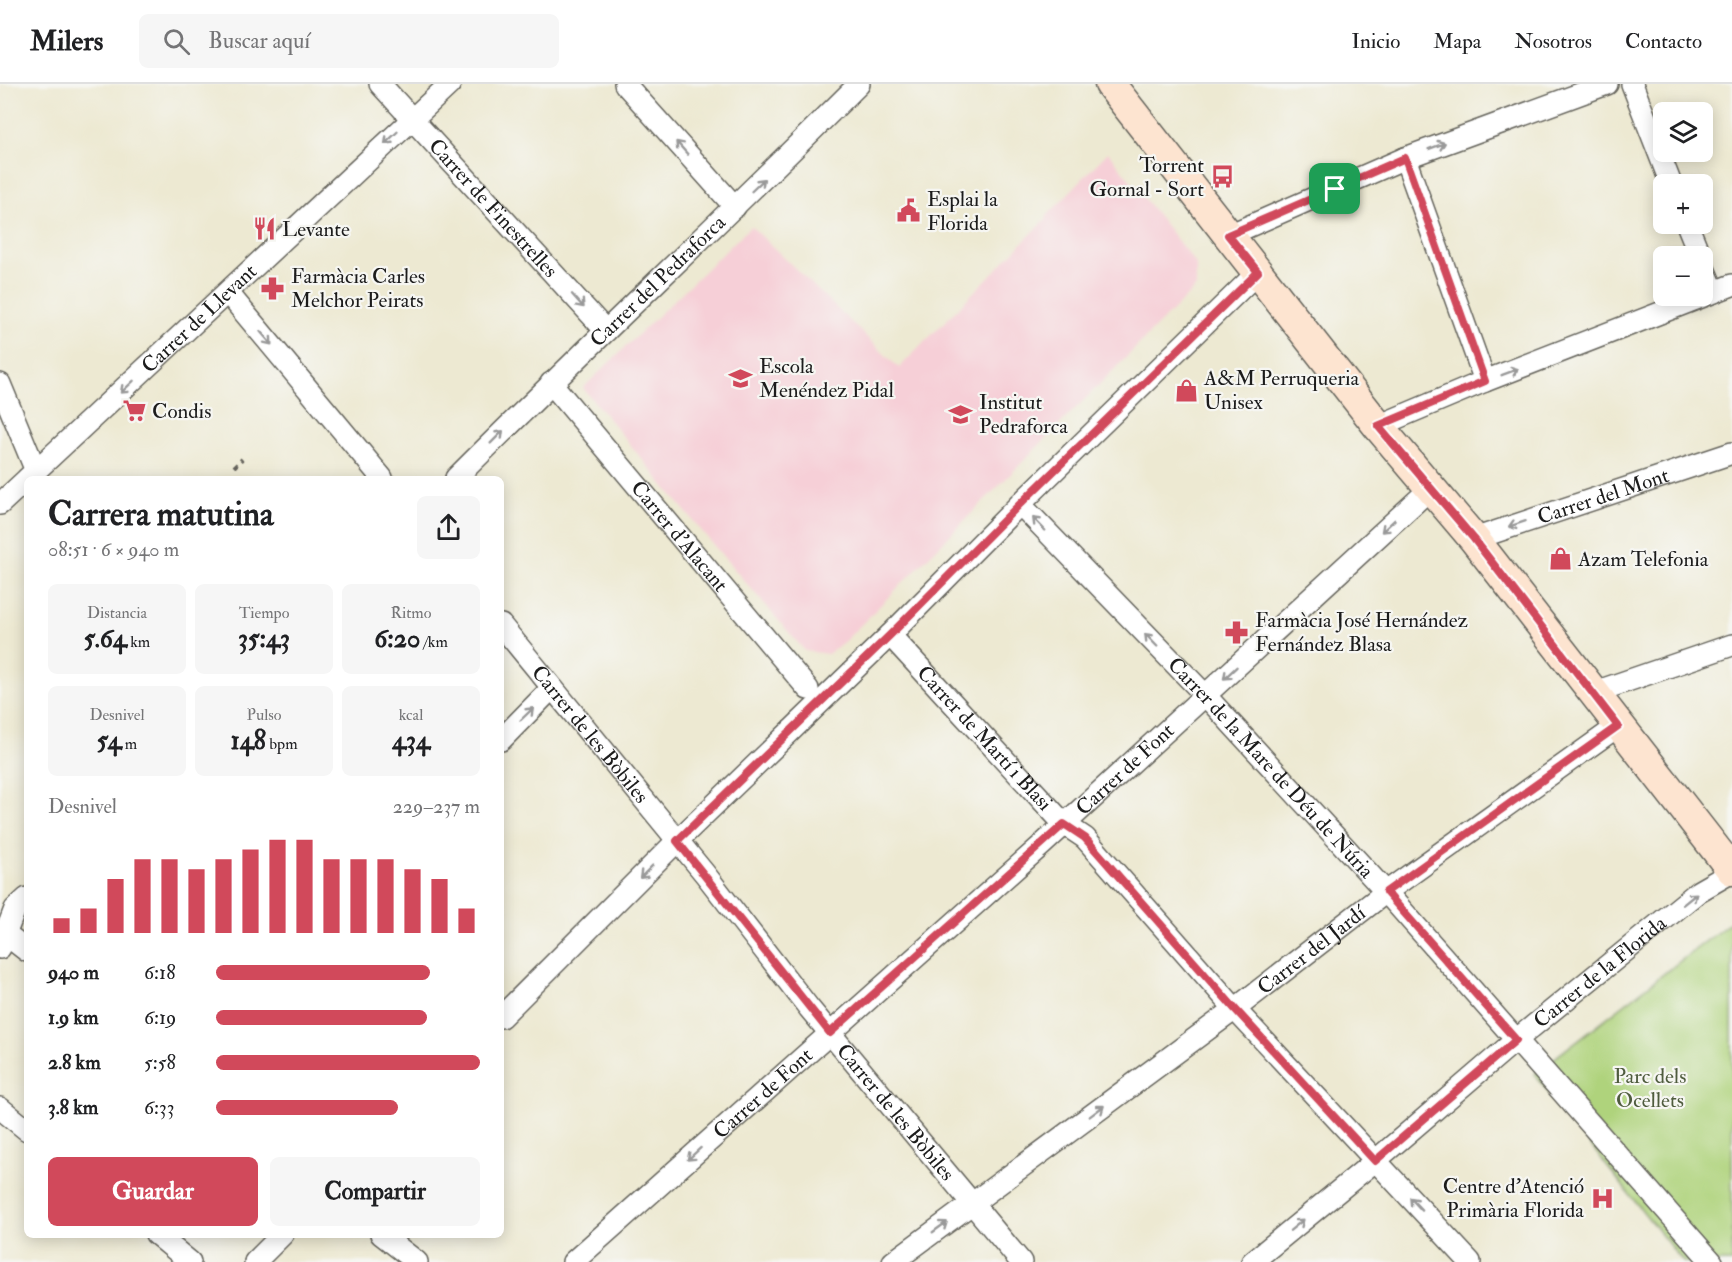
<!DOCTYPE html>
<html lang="es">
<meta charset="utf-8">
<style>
body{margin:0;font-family:"IM FELL Double Pica",serif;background:#f6f6f6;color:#202124;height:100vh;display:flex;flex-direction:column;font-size:22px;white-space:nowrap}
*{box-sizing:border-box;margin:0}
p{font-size:20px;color:#757577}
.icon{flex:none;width:33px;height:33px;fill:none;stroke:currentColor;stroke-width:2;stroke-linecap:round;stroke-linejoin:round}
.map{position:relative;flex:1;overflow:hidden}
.sheet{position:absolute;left:24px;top:392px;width:480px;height:762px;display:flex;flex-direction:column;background:#fff;border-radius:9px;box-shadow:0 3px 15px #0003}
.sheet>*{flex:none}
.controls{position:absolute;left:1653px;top:18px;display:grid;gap:12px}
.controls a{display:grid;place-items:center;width:60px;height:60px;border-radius:9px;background:#fff;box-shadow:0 3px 15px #0003;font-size:30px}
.pin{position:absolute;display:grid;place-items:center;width:51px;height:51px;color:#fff;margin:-26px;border-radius:12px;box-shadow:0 3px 9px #0006}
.round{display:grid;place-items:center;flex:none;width:63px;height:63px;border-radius:9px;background:#f6f6f6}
.head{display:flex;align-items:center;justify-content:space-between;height:102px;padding:0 24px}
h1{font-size:33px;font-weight:800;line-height:45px}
.stats{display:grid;grid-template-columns:repeat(3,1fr);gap:9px;height:102px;padding:6px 24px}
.stats div{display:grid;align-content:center;border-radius:9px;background:#f6f6f6;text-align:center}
.stats b{font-size:26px;font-weight:800}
.stats small{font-size:16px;font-weight:400}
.stats p{font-size:16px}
.chart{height:168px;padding:12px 24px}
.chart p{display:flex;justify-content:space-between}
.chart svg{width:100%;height:108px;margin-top:6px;stroke:#d1495b;stroke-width:6}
.primary-button{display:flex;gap:12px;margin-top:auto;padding:12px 24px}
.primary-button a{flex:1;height:69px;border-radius:9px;background:#d1495b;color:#fff;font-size:24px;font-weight:800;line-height:69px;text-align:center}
.primary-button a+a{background:#f6f6f6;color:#202124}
ul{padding:0 24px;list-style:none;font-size:20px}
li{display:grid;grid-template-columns:96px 72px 1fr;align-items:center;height:45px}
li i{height:15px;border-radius:8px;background:#d1495b}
header{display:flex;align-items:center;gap:36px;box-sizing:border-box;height:84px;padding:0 30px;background:#fff;border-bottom:2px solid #e0e0e0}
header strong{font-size:28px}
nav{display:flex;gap:33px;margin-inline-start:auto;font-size:21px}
.search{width:420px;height:54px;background:#f6f6f6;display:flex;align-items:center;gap:15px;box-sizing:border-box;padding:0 21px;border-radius:9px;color:#757577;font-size:22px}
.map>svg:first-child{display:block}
.built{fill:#f6cfd7}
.green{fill:#afd37c;stroke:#66784c;stroke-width:1.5}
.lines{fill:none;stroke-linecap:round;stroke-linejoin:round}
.street-casing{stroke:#65645c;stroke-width:24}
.secondary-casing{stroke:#65645c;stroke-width:33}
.path{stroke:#65645c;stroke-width:4;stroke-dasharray:4.5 4.5;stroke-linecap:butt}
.street{stroke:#fff;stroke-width:21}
.secondary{stroke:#fde4d0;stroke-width:30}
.oneway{stroke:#999}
.route-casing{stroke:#fff;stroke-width:12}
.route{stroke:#d1495b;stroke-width:8}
.labels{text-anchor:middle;stroke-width:4.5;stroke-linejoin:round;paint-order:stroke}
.poi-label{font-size:21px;fill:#1c1c1c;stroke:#f6f6f2;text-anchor:start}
.street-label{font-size:21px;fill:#1c1c1c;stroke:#f6f6f2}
.park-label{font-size:21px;fill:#4f5c3e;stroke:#f6f6f2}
</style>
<header>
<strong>Milers</strong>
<div class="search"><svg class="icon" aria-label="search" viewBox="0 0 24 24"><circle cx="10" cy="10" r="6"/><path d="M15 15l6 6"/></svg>Buscar aquí</div>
<nav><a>Inicio</a><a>Mapa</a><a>Nosotros</a><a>Contacto</a></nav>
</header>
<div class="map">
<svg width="1732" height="1178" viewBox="0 0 1732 1178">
<rect width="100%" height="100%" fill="#f6f6f2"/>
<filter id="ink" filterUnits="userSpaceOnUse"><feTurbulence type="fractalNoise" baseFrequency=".0167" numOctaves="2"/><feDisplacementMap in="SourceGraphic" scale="12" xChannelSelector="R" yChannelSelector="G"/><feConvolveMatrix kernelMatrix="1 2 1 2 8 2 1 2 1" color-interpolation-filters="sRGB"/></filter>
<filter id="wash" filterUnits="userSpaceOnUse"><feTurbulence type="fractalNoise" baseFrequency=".008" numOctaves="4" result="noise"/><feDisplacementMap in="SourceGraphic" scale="24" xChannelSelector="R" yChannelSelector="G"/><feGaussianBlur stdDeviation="1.35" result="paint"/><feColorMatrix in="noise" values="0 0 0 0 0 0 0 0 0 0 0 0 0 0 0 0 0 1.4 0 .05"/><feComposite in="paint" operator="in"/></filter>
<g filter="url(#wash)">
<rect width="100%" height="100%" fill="#ede9d2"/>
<!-- built -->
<path class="built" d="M1108,68L1196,180V203L846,556L828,570L805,567L715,463L583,304L751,142L899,284L1047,134L1046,133Z"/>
<!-- green -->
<path class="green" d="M1732,837V1178H1683L1534,990Z"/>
</g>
<g filter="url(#ink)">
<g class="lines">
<defs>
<g id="street">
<path id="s1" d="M380,0L606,247"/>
<path d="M625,0L735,123"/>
<path d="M1632,0L1671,100"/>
<path d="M1405,74L1485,297"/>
<path d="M1687,140L1700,172"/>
<path d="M1229,151L1405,74L1607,0"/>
<path d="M1702,180L1714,208"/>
<path d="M228,209L382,394"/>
<path id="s2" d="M551,299L808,605"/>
<path d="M0,300L36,387"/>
<path d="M1378,342L1485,297L1732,201"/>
<path id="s3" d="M28,394L450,0"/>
<path id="s4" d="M456,394C589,261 726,133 859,0"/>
<path d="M0,420L27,395"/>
<path id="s5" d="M1020,420L1205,611L1386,808L1712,1178"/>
<path id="s6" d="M1474,455L1732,369"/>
<path id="s7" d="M501,541L705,790L809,924L1021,1178"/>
<path id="s8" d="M890,551L1064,740L1085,754L1242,933L1470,1178"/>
<path d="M1592,609L1732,561"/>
<path d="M501,656L552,604"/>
<path d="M0,846L27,867"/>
<path d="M0,864L15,825L27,814"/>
<path d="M501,933L677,757L890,551L1020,420L1258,188"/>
<path d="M0,1024L27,1046"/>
<path d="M156,1150L190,1178"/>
<path d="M381,1150L417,1178"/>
<path d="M255,1178L283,1150"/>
<path id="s9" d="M573,1178L1043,760L1432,403"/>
<path id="s10" d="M893,1178L1235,925L1386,808L1618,642"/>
<path id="s11" d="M1252,1178L1375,1077L1516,956L1699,807L1732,788"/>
</g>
<path id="secondary" d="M1110,0L1378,342L1474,455L1732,786"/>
</defs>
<!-- street casing -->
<use href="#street" class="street-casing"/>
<!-- secondary casing -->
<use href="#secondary" class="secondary-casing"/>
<!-- path -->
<path class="path" d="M234,383L242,375"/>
<!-- street -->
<use href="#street" class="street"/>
<!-- secondary -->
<use href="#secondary" class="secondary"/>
</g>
<!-- one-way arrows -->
<defs><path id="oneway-shaft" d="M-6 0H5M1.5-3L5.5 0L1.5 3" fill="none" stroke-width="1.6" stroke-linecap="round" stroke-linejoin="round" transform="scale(1.5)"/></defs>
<g class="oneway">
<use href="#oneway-shaft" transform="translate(391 54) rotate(136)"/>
<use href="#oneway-shaft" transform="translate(1437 62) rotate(-20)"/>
<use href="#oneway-shaft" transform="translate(682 64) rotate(-132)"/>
<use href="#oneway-shaft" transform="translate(758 101) rotate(-44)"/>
<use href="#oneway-shaft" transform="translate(578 217) rotate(48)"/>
<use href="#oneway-shaft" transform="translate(266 254) rotate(50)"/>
<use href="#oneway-shaft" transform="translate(1510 288) rotate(-21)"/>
<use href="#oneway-shaft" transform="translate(127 303) rotate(137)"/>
<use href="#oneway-shaft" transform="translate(497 353) rotate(-45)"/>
<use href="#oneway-shaft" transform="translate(1039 440) rotate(-134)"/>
<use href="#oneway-shaft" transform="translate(1517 440) rotate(162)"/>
<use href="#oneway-shaft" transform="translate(1388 442) rotate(137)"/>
<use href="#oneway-shaft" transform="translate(1151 556) rotate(-134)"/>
<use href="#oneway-shaft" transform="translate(1230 589) rotate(137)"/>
<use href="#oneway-shaft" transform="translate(527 630) rotate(-44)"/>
<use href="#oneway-shaft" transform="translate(646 788) rotate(135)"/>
<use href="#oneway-shaft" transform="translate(1690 815) rotate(-39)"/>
<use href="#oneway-shaft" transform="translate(1097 1027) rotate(-37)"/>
<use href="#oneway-shaft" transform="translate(694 1070) rotate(138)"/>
<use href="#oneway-shaft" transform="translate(1416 1120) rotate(-133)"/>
<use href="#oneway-shaft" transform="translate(1297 1141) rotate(-39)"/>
<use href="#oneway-shaft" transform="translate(940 1143) rotate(-36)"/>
</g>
</g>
<g class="lines" filter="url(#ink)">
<defs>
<path id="route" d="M1405,74L1485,297L1378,342L1474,455L1618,642L1386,808L1516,956L1375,1077L1235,925L1085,754L1064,740L830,949L677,757L890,551L1020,420L1258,188L1228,151Z"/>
</defs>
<!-- route casing -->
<use href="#route" class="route-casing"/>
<!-- route -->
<use href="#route" class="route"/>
</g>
<!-- icons -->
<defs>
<symbol id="bus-bare" viewBox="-9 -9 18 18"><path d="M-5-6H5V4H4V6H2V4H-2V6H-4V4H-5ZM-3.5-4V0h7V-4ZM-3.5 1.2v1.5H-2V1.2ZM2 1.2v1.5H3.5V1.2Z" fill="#d1495b" stroke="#f6f6f2" stroke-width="2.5" paint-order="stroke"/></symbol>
<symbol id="civic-bare" viewBox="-9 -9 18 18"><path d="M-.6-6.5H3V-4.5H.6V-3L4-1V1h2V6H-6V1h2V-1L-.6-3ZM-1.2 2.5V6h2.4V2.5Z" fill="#d1495b" stroke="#f6f6f2" stroke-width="2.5" paint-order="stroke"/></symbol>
<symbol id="restaurant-bare" viewBox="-9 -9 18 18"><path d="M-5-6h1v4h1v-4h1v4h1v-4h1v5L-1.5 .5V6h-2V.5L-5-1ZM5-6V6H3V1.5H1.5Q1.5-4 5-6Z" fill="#d1495b" stroke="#f6f6f2" stroke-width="2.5" paint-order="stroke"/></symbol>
<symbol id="pharmacy-bare" viewBox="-9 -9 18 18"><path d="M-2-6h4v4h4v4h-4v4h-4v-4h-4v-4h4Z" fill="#d1495b" stroke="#f6f6f2" stroke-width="2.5" paint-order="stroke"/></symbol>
<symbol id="school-bare" viewBox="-9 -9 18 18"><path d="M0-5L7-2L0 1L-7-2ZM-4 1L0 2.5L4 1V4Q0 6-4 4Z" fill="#d1495b" stroke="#f6f6f2" stroke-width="2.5" paint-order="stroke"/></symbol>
<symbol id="shop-bare" viewBox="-9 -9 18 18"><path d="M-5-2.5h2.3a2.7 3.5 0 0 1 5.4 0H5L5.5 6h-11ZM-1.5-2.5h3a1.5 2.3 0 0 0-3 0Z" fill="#d1495b" stroke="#f6f6f2" stroke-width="2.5" paint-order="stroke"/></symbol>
<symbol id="supermarket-bare" viewBox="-9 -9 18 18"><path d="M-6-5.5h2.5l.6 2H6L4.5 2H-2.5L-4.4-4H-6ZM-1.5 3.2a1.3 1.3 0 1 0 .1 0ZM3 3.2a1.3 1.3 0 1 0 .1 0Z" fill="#d1495b" stroke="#f6f6f2" stroke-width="2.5" paint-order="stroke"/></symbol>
<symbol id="hospital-bare" viewBox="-9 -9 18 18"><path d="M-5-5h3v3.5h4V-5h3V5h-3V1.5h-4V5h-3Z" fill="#d1495b" stroke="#f6f6f2" stroke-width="2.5" paint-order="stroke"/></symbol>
</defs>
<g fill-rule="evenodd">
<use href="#bus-bare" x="1206" y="76" width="33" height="33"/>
<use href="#civic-bare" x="892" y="110" width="33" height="33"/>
<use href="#restaurant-bare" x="248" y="128" width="33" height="33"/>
<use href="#pharmacy-bare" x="256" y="188" width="33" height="33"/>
<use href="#school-bare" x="724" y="278" width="33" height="33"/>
<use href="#shop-bare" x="1170" y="290" width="33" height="33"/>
<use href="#supermarket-bare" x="118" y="310" width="33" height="33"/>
<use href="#school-bare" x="944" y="314" width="33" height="33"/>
<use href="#shop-bare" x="1544" y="458" width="33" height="33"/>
<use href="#pharmacy-bare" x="1220" y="532" width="33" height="33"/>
<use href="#hospital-bare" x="1586" y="1098" width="33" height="33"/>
</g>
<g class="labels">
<!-- poi labels -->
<g class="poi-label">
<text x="1204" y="88" text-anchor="end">Torrent<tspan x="1204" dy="24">Gornal - Sort</tspan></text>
<text x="927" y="122">Esplai la<tspan x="927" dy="24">Florida</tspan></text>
<text x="282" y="152">Levante</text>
<text x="291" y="199">Farmàcia Carles<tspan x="291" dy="24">Melchor Peirats</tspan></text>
<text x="759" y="289">Escola<tspan x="759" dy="24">Menéndez Pidal</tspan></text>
<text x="1204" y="301">A&amp;M Perruqueria<tspan x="1204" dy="24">Unisex</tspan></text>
<text x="979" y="325">Institut<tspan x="979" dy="24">Pedraforca</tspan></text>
<text x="152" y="334">Condis</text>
<text x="1578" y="482">Azam Telefonia</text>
<text x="1255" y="543">Farmàcia José Hernández<tspan x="1255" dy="24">Fernández Blasa</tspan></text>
<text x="1584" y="1109" text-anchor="end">Centre d'Atenció<tspan x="1584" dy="24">Primària Florida</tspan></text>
</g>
<!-- street labels -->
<g class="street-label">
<text dy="7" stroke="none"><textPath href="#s1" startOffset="168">Carrer de Finestrelles</textPath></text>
<text dy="7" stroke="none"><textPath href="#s4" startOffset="282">Carrer del Pedraforca</textPath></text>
<text dy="7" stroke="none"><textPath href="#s3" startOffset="234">Carrer de Llevant</textPath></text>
<text dy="7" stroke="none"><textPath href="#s6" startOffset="136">Carrer del Mont</textPath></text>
<text dy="7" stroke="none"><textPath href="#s2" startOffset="200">Carrer d'Alacant</textPath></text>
<text dy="7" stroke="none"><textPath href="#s7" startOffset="141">Carrer de les Bòbiles</textPath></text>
<text dy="7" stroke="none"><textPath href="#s8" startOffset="140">Carrer de Martí i Blasi</textPath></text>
<text dy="7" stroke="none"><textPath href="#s9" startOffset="740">Carrer de Font</textPath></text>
<text dy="7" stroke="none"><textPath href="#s5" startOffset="364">Carrer de la Mare de Déu de Núria</textPath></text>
<text dy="7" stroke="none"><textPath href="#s10" startOffset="522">Carrer del Jardí</textPath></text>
<text dy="7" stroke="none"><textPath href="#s11" startOffset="453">Carrer de la Florida</textPath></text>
<text dy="7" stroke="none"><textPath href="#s9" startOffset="254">Carrer de Font</textPath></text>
<text dy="7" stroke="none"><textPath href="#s7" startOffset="627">Carrer de les Bòbiles</textPath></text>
</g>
<!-- park labels -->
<g class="park-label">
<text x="1650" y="999">Parc dels<tspan x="1650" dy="24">Ocellets</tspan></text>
</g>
</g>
</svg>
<div class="controls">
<a><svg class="icon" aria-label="layers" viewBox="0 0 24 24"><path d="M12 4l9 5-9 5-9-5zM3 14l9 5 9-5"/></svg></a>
<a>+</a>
<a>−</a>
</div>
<div class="pin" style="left:1335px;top:105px;background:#1e9e55"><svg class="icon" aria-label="arrive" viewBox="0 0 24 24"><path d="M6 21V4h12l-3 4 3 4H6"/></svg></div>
<section class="sheet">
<div class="head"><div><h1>Carrera matutina</h1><p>08:51 · 6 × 940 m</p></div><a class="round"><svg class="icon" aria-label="share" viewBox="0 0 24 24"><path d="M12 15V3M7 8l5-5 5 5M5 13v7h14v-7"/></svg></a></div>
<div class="stats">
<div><p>Distancia</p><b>5.64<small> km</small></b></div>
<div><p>Tiempo</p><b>35:43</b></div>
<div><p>Ritmo</p><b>6:20<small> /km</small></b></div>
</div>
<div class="stats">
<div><p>Desnivel</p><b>54<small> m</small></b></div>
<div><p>Pulso</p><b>148<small> bpm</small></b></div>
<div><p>kcal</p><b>434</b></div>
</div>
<div class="chart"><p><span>Desnivel</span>229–237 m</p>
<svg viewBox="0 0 160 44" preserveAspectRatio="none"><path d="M5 44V38M15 44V34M25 44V22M35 44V14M45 44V14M55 44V18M65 44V14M75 44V10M85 44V6M95 44V6M105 44V14M115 44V14M125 44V14M135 44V18M145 44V22M155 44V34"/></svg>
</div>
<ul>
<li><b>940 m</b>6:18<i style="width:81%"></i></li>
<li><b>1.9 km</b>6:19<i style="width:80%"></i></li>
<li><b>2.8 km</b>5:58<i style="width:100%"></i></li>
<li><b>3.8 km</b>6:33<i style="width:69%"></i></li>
</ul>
<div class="primary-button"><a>Guardar</a><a>Compartir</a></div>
</section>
</div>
